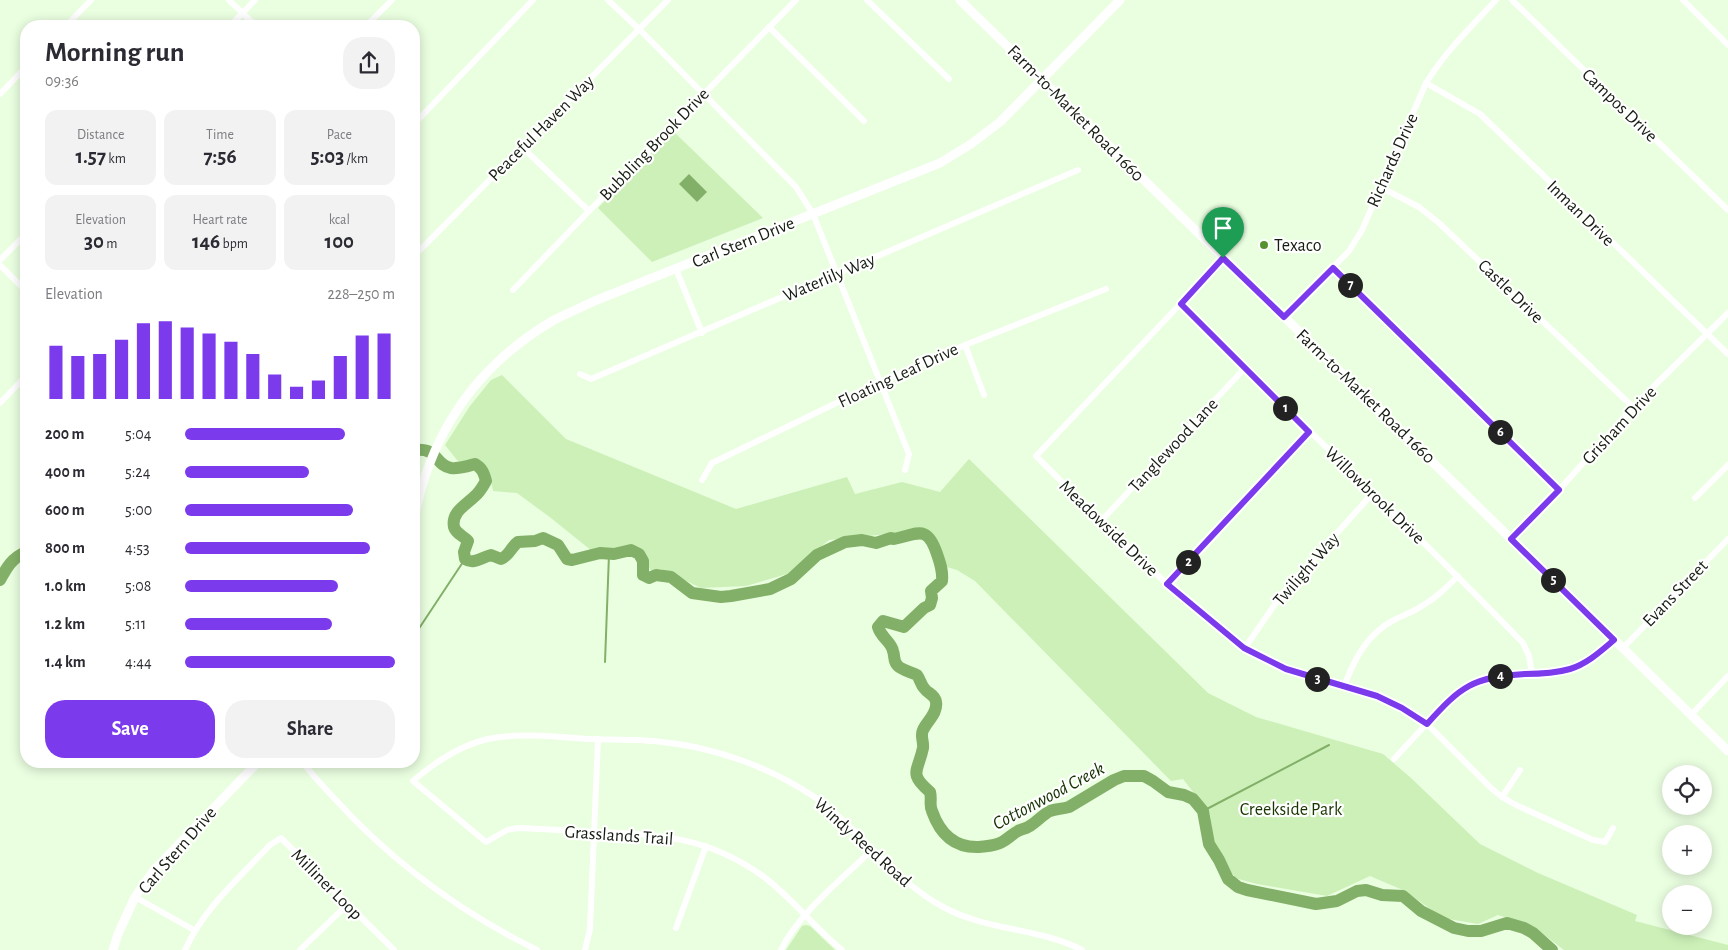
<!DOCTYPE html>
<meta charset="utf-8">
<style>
body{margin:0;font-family:"Alegreya Sans",sans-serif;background:#f2f2f3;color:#2b2b33;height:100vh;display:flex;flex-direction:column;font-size:19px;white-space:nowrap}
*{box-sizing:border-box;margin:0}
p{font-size:16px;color:#7c7c81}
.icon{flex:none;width:28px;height:28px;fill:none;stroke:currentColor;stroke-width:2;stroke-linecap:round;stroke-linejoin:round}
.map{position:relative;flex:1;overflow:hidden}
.details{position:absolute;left:20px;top:20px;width:400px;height:748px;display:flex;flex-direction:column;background:#fff;border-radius:20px;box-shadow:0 2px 12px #0003}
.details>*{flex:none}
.controls{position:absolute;left:1662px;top:765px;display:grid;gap:10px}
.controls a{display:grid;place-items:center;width:50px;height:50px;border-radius:50%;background:#fff;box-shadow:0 2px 12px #0003;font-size:25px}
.pin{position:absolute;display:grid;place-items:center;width:42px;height:42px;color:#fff;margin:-51px -21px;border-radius:50% 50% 50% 0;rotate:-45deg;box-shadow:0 0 5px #0007}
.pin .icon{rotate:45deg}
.km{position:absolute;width:25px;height:25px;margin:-12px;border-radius:50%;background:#222;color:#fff;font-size:14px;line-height:25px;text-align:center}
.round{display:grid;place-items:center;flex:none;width:52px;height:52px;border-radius:20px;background:#f2f2f3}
.head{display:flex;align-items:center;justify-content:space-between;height:85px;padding:0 25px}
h1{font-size:28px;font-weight:600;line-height:38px}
.stats{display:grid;grid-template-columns:repeat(3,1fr);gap:8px;height:85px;padding:5px 25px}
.stats div{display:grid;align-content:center;border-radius:12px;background:#f2f2f3;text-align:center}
.stats b{font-size:21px;font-weight:600}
.stats small{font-size:14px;font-weight:400}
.stats p{font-size:14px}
.chart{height:140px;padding:10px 25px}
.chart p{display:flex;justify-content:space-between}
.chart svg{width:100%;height:90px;margin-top:5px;stroke:#7c3aed;stroke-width:6}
.action{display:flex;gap:10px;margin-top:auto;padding:10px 25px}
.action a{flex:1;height:58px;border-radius:20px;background:#7c3aed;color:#fff;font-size:20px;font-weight:600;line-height:58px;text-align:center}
.action a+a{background:#f2f2f3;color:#2b2b33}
ul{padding:0 25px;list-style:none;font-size:16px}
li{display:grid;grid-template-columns:80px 60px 1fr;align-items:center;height:38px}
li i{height:12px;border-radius:6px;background:#7c3aed}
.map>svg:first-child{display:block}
.green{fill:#ccf0b8}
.water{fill:#83b068}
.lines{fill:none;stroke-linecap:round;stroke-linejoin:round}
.stream{stroke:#83b068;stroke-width:2}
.river{stroke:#83b068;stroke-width:12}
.street{stroke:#fff;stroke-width:6}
.secondary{stroke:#fff;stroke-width:9}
.route-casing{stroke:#fff;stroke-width:10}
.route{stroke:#7c3aed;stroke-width:6}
.poi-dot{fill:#58922f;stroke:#fff;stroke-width:2}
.labels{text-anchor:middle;stroke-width:4.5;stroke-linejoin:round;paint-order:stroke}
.street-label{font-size:18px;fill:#151c11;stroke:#fff}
.poi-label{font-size:18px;fill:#151c11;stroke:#fff;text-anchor:start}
.park-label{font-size:18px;fill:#183501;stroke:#fff}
.water-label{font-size:19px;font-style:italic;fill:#153200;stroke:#fff}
</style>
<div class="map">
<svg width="1728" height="950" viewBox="0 0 1728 950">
<rect width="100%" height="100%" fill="#eafee0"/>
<!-- green -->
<g class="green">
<path d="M673,131L763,218L652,262L598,208Z"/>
<path d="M502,375L566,439L736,509L847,477L855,494L902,482L940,492L969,459L1208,693L1256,717L1383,754L1411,778L1480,844L1538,873L1637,915L1635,921L1728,945V950H1564L1534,927L1498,915L1478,924L1443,918L1405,891L1370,876L1327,896L1257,884L1235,878L1214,842L1210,814L1183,779L1171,781L975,581L957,570L947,567L930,531L907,532L829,540L787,574L746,586L701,588L661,569L650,570L643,551L629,546L615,550L592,551L551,518L517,493L493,491L490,476L479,461L464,464L457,460L445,445L470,406L491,380Z"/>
<path d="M806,925L810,926L835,950H786L802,926Z"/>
</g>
<!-- water -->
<path class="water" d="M689,174L707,192L697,202L679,184Z"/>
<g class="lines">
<!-- stream -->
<g class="stream">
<path d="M414,636L465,559"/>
<path d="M605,662L609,554"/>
<path d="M1203,811L1329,745"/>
</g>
<!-- river -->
<g class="river">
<path d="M414,450C439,447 434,465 451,468C459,469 468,466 475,464C482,468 484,473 486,481C483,486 480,492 475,496C466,505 451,512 454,527C456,534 464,536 468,541L464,552L465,559C474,565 482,557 491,555L501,559C509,556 511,547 518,542L535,541L543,538L558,545L567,559L572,560L600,553L614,554L631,550L639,554L643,561V575L649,578L656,575L671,577L692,593L721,597L731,596L770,589L791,579L817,555L845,542L862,540L876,543L891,538L894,539C918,534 927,524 937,554C940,563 943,570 942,581L931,591L932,598L930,605L924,608L904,627L883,621L878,627C882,639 891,641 893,651C895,656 893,662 898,666C902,670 911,672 917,675C920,679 921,685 924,688C928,694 935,694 936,702C938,713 927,721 923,730C920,736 924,742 923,748C918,772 908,773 930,792C932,799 929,805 932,811C940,834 955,848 979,847C987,846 995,846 1002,842C1008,839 1012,834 1018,831C1021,829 1025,829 1028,827C1036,823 1042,815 1050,811C1056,809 1062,809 1069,807L1114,780L1124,776H1144L1153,781L1168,792L1184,795L1193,799L1203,811L1209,844L1219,860L1228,879L1238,887L1247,890L1316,904L1337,901L1357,891L1366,890L1382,895L1403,896L1421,911L1454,928L1468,931H1481L1507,923L1524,928L1533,933L1552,950"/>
<path d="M0,580C7,567 12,558 26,552"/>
</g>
<!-- street -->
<g class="street">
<path d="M229,0L256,26"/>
<path d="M608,0L639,29L796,187L813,214L909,454L905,470"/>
<path d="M867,0L949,79"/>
<path d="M1512,0L1728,210"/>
<path d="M1683,0L1728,45"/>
<path d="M66,26L91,0"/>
<path d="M230,26L255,0"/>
<path d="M366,26L392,0"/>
<path d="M769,27L864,121"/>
<path d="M1426,83L1480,114L1728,354"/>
<path d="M0,94L26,67"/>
<path d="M414,124L533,0"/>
<path d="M522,147L589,211"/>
<path d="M1380,187L1419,207L1439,223L1633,407"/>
<path d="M414,256L668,0"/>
<path d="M1223,259L1036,456L1101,521L1167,584L1244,649L1286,669L1377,696L1402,708L1427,724L1491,788L1502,797L1516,805L1593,840L1605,842L1613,828"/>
<path d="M0,260L26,234"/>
<path d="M0,265L26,291"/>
<path d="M1333,268L1559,490"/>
<path d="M676,269L702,333"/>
<path d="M513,290L589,211L796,0"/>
<path d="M1181,304C1294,418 1411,527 1523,643L1529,656L1532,674"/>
<path d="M1284,317L1349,251L1362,230L1426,83C1445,52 1471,27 1496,0"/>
<path d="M965,345L984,395"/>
<path d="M580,374L591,379L1078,170"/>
<path d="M0,403L26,376"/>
<path d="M702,480L712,463L880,382L965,345L1106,289"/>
<path d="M1695,498L1728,465"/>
<path d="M1101,521L1245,368"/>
<path d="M1511,539L1559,490L1633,407L1728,313"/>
<path d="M1167,584L1309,432"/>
<path d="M1623,648L1728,539"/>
<path d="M1244,649L1282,594L1373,493"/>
<path d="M1344,687C1354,659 1367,634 1394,620C1404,615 1413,612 1422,606C1436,598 1447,587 1458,576"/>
<path d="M1691,715L1728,676"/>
<path d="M1394,759L1444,705L1469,685L1486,678L1569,669L1587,662L1614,640"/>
<path d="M302,761C311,774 323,786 334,798C392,862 460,912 537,950"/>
<path d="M1502,797L1520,770"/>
<path d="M135,897L194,930"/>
<path d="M676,928L706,846"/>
<path d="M185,950C204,908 239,878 270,845L281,838L394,950"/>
<path d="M300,950L348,904"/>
<path d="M585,950L590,929L598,739"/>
<path d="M781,950C798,914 843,878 872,850"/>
<path d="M842,950C814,927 793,899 764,877C711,838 661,834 598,832C571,831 545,829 518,828L507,830L486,842L413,781C434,763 461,745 488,739C521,732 557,737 590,739C614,740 638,739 662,742C714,747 769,767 813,796C861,829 893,881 945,908C989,931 1040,928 1082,950"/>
</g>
<!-- secondary -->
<g class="secondary">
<path d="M960,0L1728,751"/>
<path d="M414,519C431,431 477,365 554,320C566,314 580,308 592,302L940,163L971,144L1000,122L1120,0"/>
<path d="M113,950L118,934L135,897L154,870L259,761"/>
</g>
</g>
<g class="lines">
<defs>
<path id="route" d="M1223,258L1284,317L1333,268L1559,490L1511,539L1614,640C1601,651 1587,664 1570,669C1556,673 1539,674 1525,674C1473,677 1461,686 1427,724L1402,708L1377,696L1286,669L1244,648L1167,584L1309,432L1181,304Z"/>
</defs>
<!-- route casing -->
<use href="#route" class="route-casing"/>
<!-- route -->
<use href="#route" class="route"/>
</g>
<!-- markers -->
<circle class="poi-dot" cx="1264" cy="245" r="5"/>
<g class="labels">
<!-- street labels -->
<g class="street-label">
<text transform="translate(1620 105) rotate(44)" y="6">Campos Drive</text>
<text transform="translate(1076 113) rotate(45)" y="6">Farm-to-Market Road 1660</text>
<text transform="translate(541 128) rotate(-45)" y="6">Peaceful Haven Way</text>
<text transform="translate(654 144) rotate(-46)" y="6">Bubbling Brook Drive</text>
<text transform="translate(1392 160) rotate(-66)" y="6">Richards Drive</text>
<text transform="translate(1581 213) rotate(44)" y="6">Inman Drive</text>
<text transform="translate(743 242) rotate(-22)" y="6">Carl Stern Drive</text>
<text transform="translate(829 277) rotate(-23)" y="6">Waterlily Way</text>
<text transform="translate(1511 291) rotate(44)" y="6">Castle Drive</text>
<text transform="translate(898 375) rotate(-25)" y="6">Floating Leaf Drive</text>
<text transform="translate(1366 396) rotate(44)" y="6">Farm-to-Market Road 1660</text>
<text transform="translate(1619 425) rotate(-47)" y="6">Grisham Drive</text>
<text transform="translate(1173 445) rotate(-47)" y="6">Tanglewood Lane</text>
<text transform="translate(1375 495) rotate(44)" y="6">Willowbrook Drive</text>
<text transform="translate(1109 528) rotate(44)" y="6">Meadowside Drive</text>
<text transform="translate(1306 569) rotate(-49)" y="6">Twilight Way</text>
<text transform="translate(1675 593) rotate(-46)" y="6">Evans Street</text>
<text transform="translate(619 835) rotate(4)" y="6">Grasslands Trail</text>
<text transform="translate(863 842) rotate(42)" y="6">Windy Reed Road</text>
<text transform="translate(177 850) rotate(-49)" y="6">Carl Stern Drive</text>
<text transform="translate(327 884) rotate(45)" y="6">Milliner Loop</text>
</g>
<!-- poi labels -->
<g class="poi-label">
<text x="1274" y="251">Texaco</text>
</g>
<!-- park labels -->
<g class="park-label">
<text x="1291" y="815">Creekside Park</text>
</g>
<!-- water labels -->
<g class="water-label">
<text transform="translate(1048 795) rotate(-28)" y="7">Cottonwood Creek</text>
</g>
</g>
</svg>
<div class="controls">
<a><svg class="icon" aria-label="locate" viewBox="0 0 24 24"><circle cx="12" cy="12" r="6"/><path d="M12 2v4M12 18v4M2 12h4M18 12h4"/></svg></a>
<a>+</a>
<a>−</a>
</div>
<div class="pin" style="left:1223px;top:258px;background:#1e9e55"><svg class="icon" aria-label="arrive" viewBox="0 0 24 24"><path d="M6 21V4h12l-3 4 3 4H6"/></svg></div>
<b class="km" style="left:1285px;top:408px">1</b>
<b class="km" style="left:1188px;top:562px">2</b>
<b class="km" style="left:1317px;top:679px">3</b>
<b class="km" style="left:1500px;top:676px">4</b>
<b class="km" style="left:1553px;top:580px">5</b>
<b class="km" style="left:1500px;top:432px">6</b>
<b class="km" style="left:1350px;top:285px">7</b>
<section class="details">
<div class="head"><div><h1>Morning run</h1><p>09:36</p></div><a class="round"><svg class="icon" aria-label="share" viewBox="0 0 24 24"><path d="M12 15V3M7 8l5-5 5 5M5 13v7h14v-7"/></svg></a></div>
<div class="stats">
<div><p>Distance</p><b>1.57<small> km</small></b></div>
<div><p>Time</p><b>7:56</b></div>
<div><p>Pace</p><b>5:03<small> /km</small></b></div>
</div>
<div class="stats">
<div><p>Elevation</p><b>30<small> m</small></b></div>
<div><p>Heart rate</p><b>146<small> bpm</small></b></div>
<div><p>kcal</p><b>100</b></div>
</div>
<div class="chart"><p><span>Elevation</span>228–250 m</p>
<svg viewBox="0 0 160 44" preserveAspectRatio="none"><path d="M5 44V18M15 44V23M25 44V22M35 44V15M45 44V7M55 44V6M65 44V9M75 44V12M85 44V16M95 44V22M105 44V32M115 44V38M125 44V35M135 44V23M145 44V13M155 44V12"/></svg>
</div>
<ul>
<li><b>200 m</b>5:04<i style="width:76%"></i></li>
<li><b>400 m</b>5:24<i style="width:59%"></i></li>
<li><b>600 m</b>5:00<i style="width:80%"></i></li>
<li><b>800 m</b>4:53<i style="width:88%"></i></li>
<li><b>1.0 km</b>5:08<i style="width:73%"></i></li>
<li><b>1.2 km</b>5:11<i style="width:70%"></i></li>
<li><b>1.4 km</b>4:44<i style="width:100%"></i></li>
</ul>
<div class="action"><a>Save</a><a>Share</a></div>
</section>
</div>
